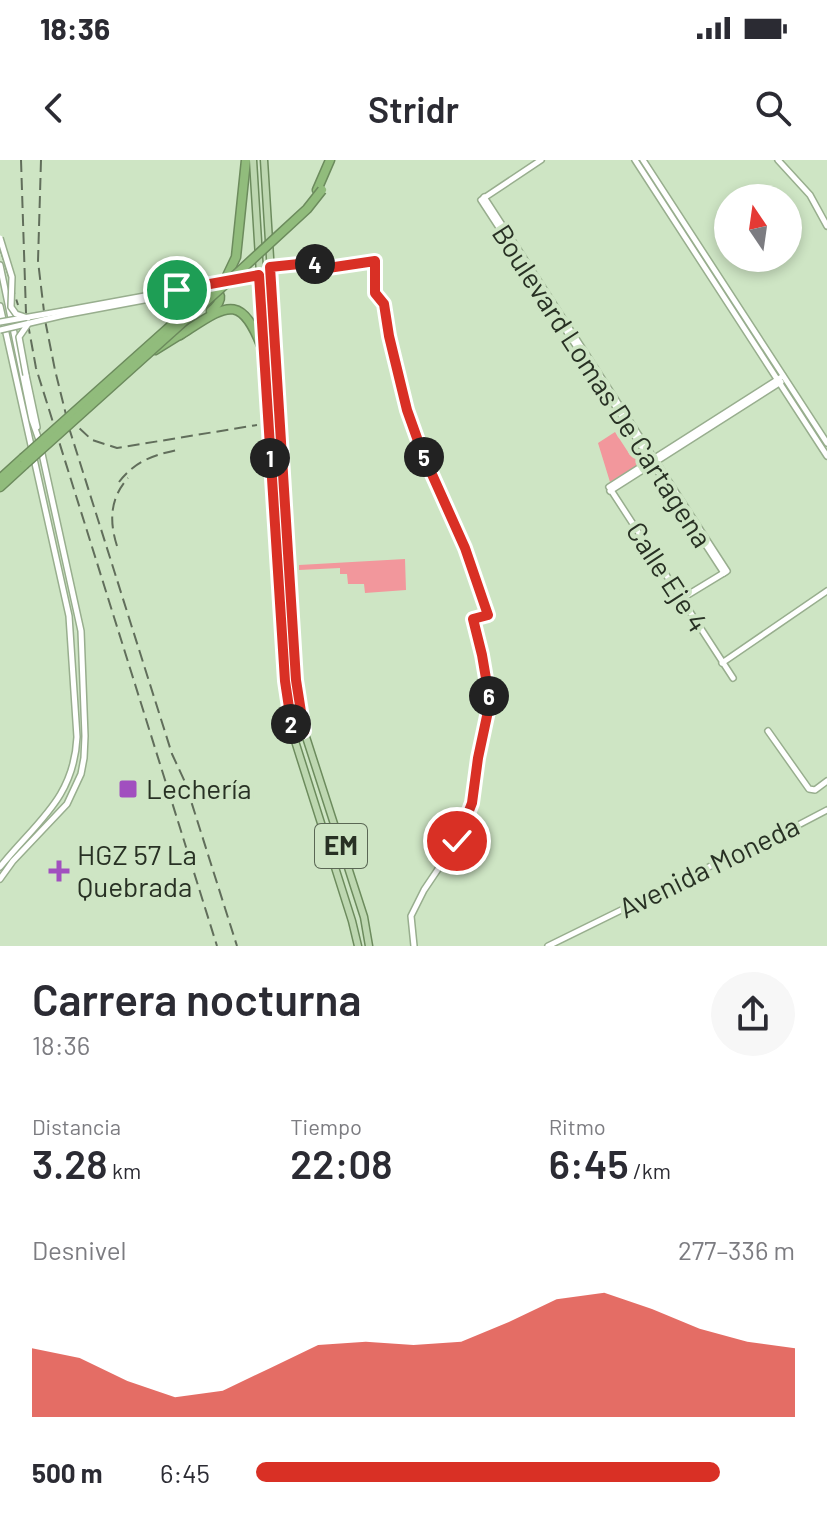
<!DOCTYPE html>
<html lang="es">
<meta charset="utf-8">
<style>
body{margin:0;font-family:Barlow,sans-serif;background:#f7f7f7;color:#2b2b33;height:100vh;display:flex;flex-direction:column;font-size:30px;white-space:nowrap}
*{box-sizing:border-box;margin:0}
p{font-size:26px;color:#7c7c81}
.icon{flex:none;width:44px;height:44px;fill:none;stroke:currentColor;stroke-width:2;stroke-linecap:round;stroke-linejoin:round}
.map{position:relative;height:786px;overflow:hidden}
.details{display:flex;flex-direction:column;background:#fff;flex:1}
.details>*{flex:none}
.needle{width:52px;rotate:347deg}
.buttons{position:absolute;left:714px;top:24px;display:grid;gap:16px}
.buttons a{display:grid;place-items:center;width:88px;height:88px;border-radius:50%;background:#fff;box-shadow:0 4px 12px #0003;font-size:40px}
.pin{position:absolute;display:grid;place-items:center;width:68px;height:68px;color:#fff;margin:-34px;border:4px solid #fff;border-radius:50%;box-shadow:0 2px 8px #0007}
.km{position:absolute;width:40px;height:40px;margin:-20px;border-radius:50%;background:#222;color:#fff;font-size:22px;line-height:40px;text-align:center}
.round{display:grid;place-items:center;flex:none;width:84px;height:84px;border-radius:42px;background:#f7f7f7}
.head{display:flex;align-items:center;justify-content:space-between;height:136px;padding:0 32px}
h1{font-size:44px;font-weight:600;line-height:60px}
.figures{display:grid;grid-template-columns:repeat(3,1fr);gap:12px;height:136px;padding:8px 32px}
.figures div{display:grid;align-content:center}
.figures b{font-size:40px;font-weight:600}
.figures small{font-size:22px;font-weight:400}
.figures p{font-size:22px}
.chart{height:224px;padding:16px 32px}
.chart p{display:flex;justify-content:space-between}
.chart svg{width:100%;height:144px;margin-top:8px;fill:#d93025;opacity:.7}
ul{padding:0 32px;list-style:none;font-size:26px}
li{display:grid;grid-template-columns:128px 96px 1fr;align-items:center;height:60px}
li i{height:20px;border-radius:10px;background:#d93025}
.status{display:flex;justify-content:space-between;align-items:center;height:56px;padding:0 40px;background:#fff;direction:ltr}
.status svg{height:22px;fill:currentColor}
header{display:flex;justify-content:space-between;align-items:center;height:104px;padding:0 32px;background:#fff;font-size:36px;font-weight:600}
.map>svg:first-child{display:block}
.green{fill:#f2979c}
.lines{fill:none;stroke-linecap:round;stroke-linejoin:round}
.secondary-casing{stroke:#98ae8e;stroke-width:8}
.primary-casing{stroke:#6c8b5d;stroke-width:9}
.highway-casing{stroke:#6c8b5d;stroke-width:11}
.secondary{stroke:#fff;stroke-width:5}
.primary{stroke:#bdd7b0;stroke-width:6}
.highway{stroke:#91bc7c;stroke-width:8}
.rail{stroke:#616e5b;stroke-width:2;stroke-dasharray:12 6;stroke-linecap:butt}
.secondary-bridge-casing{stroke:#98ae8e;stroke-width:8;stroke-linecap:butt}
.highway-bridge-casing{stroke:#6c8b5d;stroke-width:11;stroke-linecap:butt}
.secondary-bridge{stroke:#fff;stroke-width:5}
.highway-bridge{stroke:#91bc7c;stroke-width:8}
.route-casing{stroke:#fff;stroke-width:16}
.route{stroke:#d93025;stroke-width:10}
.poi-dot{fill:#a14fbf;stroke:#cee5c4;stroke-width:3}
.labels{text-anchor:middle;stroke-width:8;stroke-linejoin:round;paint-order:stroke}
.shield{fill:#cee5c4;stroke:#5a6754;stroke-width:2}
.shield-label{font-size:26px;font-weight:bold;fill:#283124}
.street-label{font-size:28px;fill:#283124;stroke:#cee5c4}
.poi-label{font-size:28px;fill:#283124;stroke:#cee5c4;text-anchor:start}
</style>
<div class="status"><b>18:36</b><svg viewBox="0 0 49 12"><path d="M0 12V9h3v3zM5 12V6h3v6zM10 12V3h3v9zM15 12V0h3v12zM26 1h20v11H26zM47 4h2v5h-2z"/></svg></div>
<header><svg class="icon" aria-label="back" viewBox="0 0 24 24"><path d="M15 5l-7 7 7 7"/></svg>Stridr<svg class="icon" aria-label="search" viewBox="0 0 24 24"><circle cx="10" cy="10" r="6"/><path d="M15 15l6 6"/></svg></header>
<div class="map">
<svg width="827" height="786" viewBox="0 0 827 786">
<rect width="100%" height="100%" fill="#cee5c4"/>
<!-- green -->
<g class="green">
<path d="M615,272L630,295L641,289L648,299L610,322L598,283Z"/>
<path d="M405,399L406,430L365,433L364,424H348L347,414H340V408L299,410V405Z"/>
</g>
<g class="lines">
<defs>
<g id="secondary">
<path d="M541,0L481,40L724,413"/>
<path d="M635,0L827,296"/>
<path d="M643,0L827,283"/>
<path d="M778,0L810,35L827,66"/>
<path d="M484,37L727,411L681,439"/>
<path d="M0,105L32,260L39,280L81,471L85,576L84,598L81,614L67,644L13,701L0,719"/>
<path d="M270,107L309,103L328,108L375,101V133L384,144L407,250L422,292L465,388L488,455L473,459L482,495L490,542L472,643L457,681L424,730L411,756L414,786"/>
<path d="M0,146L69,456L77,577C74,639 36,662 0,707"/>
<path d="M63,151L259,115"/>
<path d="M64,155L176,134"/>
<path d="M26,215L37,267"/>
<path d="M610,331L781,222"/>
<path d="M722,503L827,431"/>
<path d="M733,518L609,327L783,216"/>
<path d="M768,571L809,629L815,630L827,621"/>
<path d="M548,786L719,702L743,694L827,650"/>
</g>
<g id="primary">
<path d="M253,0L285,521L295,581L352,761L358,786"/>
<path d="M264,0L296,520L306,577L364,757L369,786"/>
</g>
<g id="highway">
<path d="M317,30L330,0"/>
<path d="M227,116L236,97L246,0"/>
<path d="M207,124C223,132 224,140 211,151"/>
<path d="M187,147L195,138L194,126"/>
<path d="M180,175C227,145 241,130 264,193"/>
<path d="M155,190L184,172"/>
<path d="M0,319L23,298"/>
<path d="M0,327L24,305"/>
</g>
</defs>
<!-- secondary casing -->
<use href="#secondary" class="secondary-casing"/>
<!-- primary casing -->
<use href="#primary" class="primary-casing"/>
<!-- highway casing -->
<use href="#highway" class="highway-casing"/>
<!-- secondary -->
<use href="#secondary" class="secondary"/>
<!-- primary -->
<use href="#primary" class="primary"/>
<!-- highway -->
<use href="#highway" class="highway"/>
<!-- rail -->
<g class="rail">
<path d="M21,0L26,153L36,208L217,786"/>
<path d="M41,0L38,101L45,160L55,210L70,271L172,594L185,622L237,786"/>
<path d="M0,88L18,145"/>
<path d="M69,254L77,266L92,280L117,288L257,265"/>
<path d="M119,322C134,302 153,295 177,290"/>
<path d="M117,386C109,361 110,338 128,318"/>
</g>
<defs>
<g id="secondary-bridge">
<path d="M0,78L12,117L11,147L16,154L28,158"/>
<path d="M0,162L63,151"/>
<path d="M0,170L64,155"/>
<path d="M26,215L19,177L28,164"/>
</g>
<g id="highway-bridge">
<path d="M23,298L212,129"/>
<path d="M24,305L231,119L307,49L322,30"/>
</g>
</defs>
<!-- secondary-bridge casing -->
<use href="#secondary-bridge" class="secondary-bridge-casing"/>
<!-- highway-bridge casing -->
<use href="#highway-bridge" class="highway-bridge-casing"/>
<!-- secondary-bridge -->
<use href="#secondary-bridge" class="secondary-bridge"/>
<!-- highway-bridge -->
<use href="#highway-bridge" class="highway-bridge"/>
</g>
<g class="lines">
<defs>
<path id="route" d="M177,130L259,115L285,521L293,574L304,571L296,520L270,107L309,103L328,108L375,101V133L384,144L389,176L407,250L422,292L465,388L488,455L473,459L482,495L490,542L478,598L472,643L457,681"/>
</defs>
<!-- route casing -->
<use href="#route" class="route-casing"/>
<!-- route -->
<use href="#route" class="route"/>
</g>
<!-- markers -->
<g class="poi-dot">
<rect x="118" y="619" width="20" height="20" rx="4"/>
<path d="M55 699h8v8h8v8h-8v8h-8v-8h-8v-8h8z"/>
</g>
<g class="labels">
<!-- shield labels -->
<rect class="shield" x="315" y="664" width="52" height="44" rx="6"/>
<g class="shield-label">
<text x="341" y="695">EM</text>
</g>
<!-- street labels -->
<g class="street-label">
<text transform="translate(602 226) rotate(57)" y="10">Boulevard Lomas De Cartagena</text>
<text transform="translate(667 417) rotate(57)" y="10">Calle Eje 4</text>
<text transform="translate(709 707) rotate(-26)" y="10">Avenida Moneda</text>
</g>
<!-- poi labels -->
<g class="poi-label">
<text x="146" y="639">Lechería</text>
<text x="77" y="705">HGZ 57 La<tspan x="77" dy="32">Quebrada</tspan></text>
</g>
</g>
</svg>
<div class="buttons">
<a><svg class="needle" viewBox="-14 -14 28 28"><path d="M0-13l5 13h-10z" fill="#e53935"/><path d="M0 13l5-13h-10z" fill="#7c7c81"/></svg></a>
</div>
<div class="pin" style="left:177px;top:130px;background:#1e9e55"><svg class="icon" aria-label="arrive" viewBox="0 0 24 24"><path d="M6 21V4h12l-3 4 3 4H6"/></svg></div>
<div class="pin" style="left:457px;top:681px;background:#d93025"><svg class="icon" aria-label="check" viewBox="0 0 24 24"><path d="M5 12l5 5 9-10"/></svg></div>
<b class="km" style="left:270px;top:298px">1</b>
<b class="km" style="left:291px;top:564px">2</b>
<b class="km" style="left:315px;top:104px">4</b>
<b class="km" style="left:424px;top:297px">5</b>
<b class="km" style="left:489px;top:536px">6</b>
</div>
<section class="details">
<div class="head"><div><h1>Carrera nocturna</h1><p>18:36</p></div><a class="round"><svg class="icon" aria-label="share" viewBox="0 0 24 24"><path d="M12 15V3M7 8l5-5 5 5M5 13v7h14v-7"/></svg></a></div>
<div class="figures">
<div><p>Distancia</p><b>3.28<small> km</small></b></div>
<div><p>Tiempo</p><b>22:08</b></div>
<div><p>Ritmo</p><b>6:45<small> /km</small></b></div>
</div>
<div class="chart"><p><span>Desnivel</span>277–336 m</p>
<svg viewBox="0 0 160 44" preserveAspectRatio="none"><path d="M0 44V23L10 26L20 33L30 38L40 36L50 29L60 22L70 21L80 22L90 21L100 15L110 8L120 6L130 11L140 17L150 21L160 23V44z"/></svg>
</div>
<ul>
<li><b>500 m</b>6:45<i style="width:86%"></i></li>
</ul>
</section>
